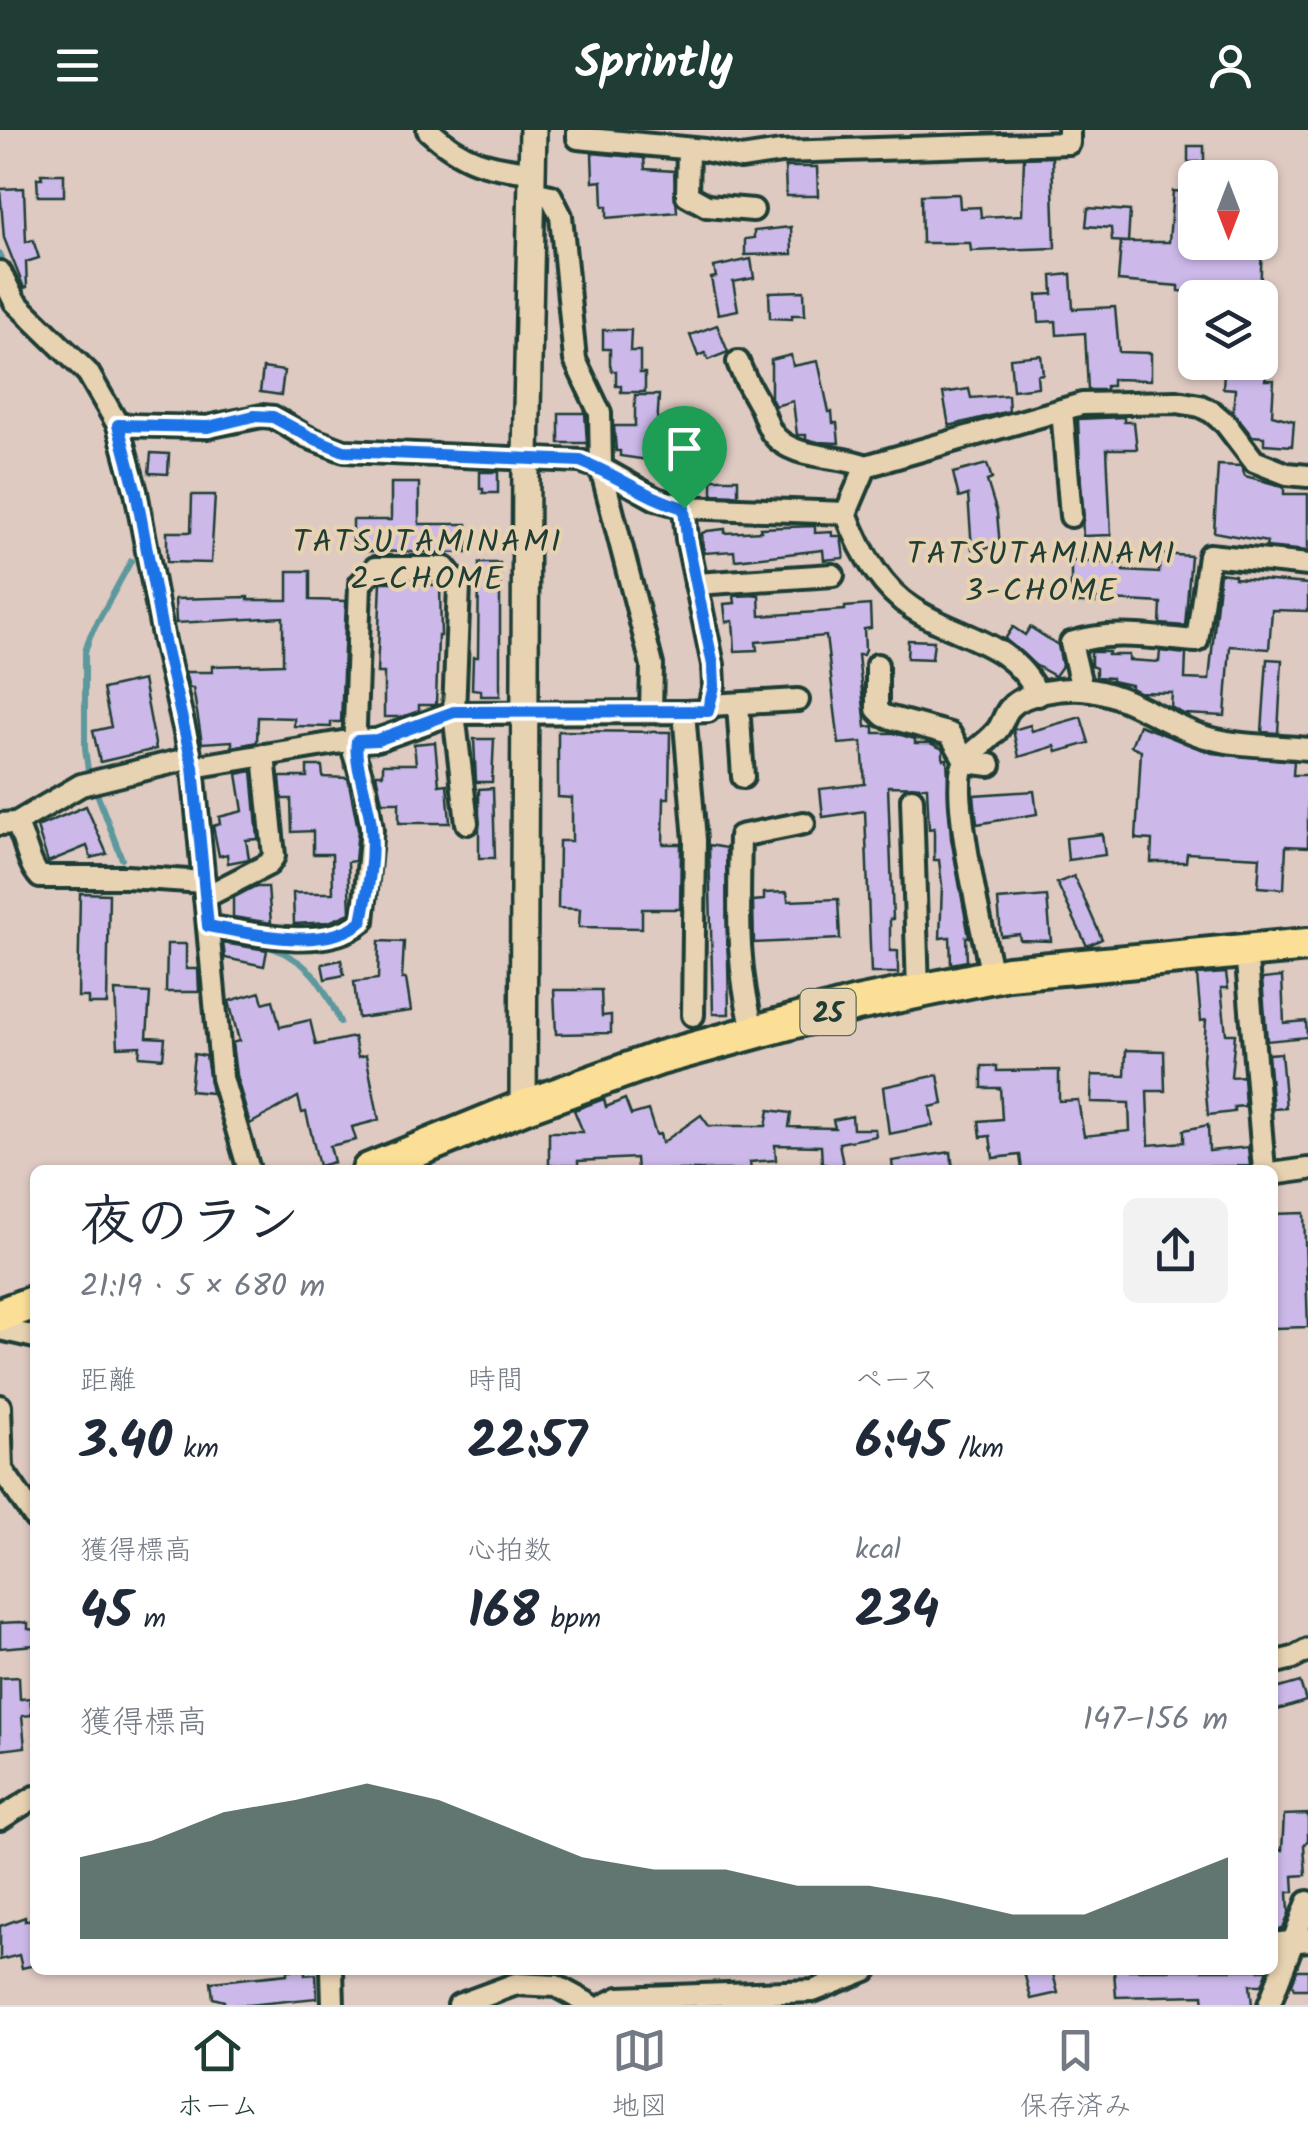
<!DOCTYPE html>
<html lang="ja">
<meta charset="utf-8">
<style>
body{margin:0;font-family:Kalam,"Klee One",sans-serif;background:#f2f2f3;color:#1f2937;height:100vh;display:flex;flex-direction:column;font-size:38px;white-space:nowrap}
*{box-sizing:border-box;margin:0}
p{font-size:32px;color:#747a83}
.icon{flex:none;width:55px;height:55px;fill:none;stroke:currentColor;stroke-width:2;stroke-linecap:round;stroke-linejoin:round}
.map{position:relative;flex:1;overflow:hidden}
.sheet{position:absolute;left:30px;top:1035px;width:1248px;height:810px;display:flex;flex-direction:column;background:#fff;border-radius:15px;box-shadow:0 2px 8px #0004}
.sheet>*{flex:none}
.needle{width:65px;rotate:180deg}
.fabs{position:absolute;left:1178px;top:30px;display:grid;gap:20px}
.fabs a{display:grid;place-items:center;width:100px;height:100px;border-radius:15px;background:#fff;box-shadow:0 2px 8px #0004;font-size:50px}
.pin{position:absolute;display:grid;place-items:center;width:85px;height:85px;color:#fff;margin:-102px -42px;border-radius:50% 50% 50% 0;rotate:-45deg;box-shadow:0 0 10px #0007}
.pin .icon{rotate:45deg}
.round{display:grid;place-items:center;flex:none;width:105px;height:105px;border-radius:15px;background:#f2f2f3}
.summary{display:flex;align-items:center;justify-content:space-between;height:170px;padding:0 50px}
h1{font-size:55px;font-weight:700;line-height:75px}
.stats{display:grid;grid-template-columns:repeat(3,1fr);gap:15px;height:170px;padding:10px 50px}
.stats div{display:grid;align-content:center}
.stats b{font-size:50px;font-weight:700}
.stats small{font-size:28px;font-weight:400}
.stats p{font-size:28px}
.chart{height:280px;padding:20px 50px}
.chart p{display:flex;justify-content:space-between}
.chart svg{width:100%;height:180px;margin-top:10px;fill:#1f3d34;opacity:.7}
header{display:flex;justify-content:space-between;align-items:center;height:130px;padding:0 50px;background:#1f3d34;color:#fff;font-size:45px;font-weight:700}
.dock{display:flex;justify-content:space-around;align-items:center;height:140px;border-top:2px solid #e0e1e3;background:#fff;font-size:28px;color:#747a83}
.dock a{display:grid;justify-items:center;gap:5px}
.dock .selected{color:#1f3d34}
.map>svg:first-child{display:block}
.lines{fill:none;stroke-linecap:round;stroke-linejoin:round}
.stream{stroke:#5d989d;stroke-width:6}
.building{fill:#ccb9ea;stroke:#1f3d34;stroke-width:2.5}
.minor-casing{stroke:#1f3d34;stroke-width:28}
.tertiary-casing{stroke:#1f3d34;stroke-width:32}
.trunk-casing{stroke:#1f3d34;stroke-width:40}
.minor{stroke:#e7d2b1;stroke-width:20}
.tertiary{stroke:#e7d2b1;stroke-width:25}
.trunk{stroke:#fbdf96;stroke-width:32}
.route-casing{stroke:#fff;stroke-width:20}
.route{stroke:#1a73e8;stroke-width:12}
.labels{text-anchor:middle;stroke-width:8;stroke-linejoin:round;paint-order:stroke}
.shield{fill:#e7d2b1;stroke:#5b6a5a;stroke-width:2.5}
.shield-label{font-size:28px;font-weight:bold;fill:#1f3d34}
.neighbourhood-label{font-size:32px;letter-spacing:2.5px;fill:#1f3d34;stroke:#e7d2b1}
</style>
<header><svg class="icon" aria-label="menu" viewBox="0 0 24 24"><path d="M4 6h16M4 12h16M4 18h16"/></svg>Sprintly<svg class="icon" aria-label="person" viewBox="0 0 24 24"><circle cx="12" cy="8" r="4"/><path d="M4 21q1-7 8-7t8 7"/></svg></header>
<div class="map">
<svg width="1308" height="1875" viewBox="0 0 1308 1875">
<rect width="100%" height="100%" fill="#dfcac2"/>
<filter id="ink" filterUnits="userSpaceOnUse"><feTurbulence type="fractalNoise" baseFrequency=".01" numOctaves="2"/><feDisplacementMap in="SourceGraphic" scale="20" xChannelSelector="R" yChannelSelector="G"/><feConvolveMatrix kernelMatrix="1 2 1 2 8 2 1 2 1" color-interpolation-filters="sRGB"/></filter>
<g filter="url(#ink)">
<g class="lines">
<!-- stream -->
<g class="stream">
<path d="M0,124L6,140"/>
<path d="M103,250L119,278"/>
<path d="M130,303L142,349"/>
<path d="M122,729L88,640L85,618V522L90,506L131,431"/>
<path d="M264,815C309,830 322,851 340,892"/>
</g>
</g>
<!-- building -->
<g class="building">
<rect x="1188" y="16" width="16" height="16"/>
<path d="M592,23L644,28L645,39L674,41L677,82L607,88V76H603L602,51L593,52Z"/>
<path d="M1052,27L1055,118L971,121L970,113H922L921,65L959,64L960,78L980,77L981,87L1022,85L1024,28Z"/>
<path d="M785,37H817L818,66H786Z"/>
<path d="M41,44H64V66H38L37,48H42Z"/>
<path d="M24,58L26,112L33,110L39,128L26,132L27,157L24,158L4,108L0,59Z"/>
<path d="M1173,61L1195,63V112H1262L1260,168H1227L1179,161V156L1118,151L1121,112H1169Z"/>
<path d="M1088,78L1130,81L1128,112L1112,111L1111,98L1086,96Z"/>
<path d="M791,97L792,124L745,125V109L754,108V101Z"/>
<path d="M751,129L754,148L733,152L738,180L718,184L711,148L716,147L714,137Z"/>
<path d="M1071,144L1073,179L1115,177L1119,222L1151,223V250L1112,249V256H1106V260H1088L1085,203L1057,205L1056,191L1039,192L1037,165L1053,164L1052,146Z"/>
<path d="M804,161L805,185H792V189L770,188L769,162Z"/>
<path d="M717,195L728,222L708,230L705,223L698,226L690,205Z"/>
<path d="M603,200H631L630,221H640V243H645V262H621V256H616V241H612L610,235V219H603Z"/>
<path d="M791,225L793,236L818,231L829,282H832L833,293H837L839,313L818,312L806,309V305H797L793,271L775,276L771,268V230Z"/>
<path d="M1041,225L1043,244L1037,245L1038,257L1013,260L1010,228Z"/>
<path d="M263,238L284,241L281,265L260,262Z"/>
<path d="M1224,242L1266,245L1265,250H1274L1272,285L1294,291L1292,316L1264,314V307L1252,306L1233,282L1235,259L1223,258Z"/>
<path d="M969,259L971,268L1008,265L1009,281L949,296L943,263Z"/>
<path d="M635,265H659L655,331L620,326V321H616L614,296H635Z"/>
<path d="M559,283H585L587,313H559Z"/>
<path d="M1124,287V292H1134L1137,319H1107L1111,405L1083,406L1078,289Z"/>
<path d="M151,323L169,324L168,344L149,343Z"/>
<path d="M987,334L992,349L987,351L997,383L1000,417L972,419L968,365L959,368L953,343Z"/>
<path d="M1218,335L1241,336L1245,346L1278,355L1284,358V364H1308V421L1266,417L1267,412L1214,402Z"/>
<path d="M480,342H498V363H483V359H480Z"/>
<path d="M712,349H738V365L712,364Z"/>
<path d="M391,353H419V394H467V423L358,421L359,413H353V390H391Z"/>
<path d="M192,365H215L211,433L167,432V402H191Z"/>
<path d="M815,396V403L832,402V406H841L844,428L824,430L823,420L735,430L734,421L704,423L702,403L707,401L725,399V403L761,401L760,398Z"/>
<path d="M1160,424L1191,426L1185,496L1160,494L1161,473L1095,469V473H1071V431L1123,434V441L1159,443Z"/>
<path d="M479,433H500V566H481V560L472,559L473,527H478Z"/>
<path d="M288,441H310V470L346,471L341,592H331V597L294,596V588L258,587L257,612L232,617V611L202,613L193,558H189L185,542H212V536L283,534V487L176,493L175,469L248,467V470H288Z"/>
<path d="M1220,443L1235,445V448L1308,454V481L1272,480L1269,519L1230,516L1225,586L1184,584L1171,577L1172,563L1139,562L1131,558V555L1112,551V548L1096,547V538L1091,536V522H1109L1108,525H1129V530L1159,532L1160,521L1186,524L1185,549L1209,550Z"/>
<path d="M381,452H429V455H440L441,506H438L436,575H419V581L402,587H384V543H377Z"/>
<path d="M759,465L760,486L845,480V477L870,475L871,498L864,499L865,520L863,525H858L866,597L874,596V603H894L915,609V613H930L943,619V629H947L951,708L969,807H966L967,831L951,834L950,807L940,808L942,755L939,730H934V698L929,699L927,657L888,656L893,789H890V821H898V843H871L865,681L823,687L820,659L865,654L862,612L839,614L826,506L756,512L757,520L735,521L733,491L726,492L724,474L735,473L734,466Z"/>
<path d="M1013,497L1025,505L1030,497L1058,515L1062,536L1055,546L1035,535L1005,509Z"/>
<path d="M908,510L934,511L932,529L907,528Z"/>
<path d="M1267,529L1282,530L1278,603L1262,602Z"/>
<path d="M143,550L156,619L100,632L93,601L111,597L103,559Z"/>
<path d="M1081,587L1089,613L1057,622L1055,616L1019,627L1013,600L1030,595L1032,601Z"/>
<path d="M1139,595L1212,623L1294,631L1293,645H1308V717L1286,716L1284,759L1258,757L1260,727L1187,723L1186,732H1151L1152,710L1136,709L1141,620L1131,616Z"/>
<path d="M558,601L670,602L669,668H664L663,714H681L680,779H642V798L579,797L580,779L558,778L559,711H572V668L558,667Z"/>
<path d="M474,609H494L492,652H476Z"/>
<path d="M435,612L439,655L447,654L450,693H399V672H382L376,644H383V634H416L414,614Z"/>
<path d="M307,636H322L323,647L348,648L358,699L355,731L348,732L350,783L329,792L294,794L293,763H333L332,724H313V701L292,702L291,669H282L280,647H307Z"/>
<path d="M252,641L258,709L246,710L249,729L228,733L227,724L219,726L213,696L220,694L219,687L243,681L237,644Z"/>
<path d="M493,658L495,728H479V659Z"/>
<path d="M1034,661L1037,684L977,694L974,665Z"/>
<path d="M86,676L107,724L91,728L87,716L48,732L37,697Z"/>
<path d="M1102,704L1105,725L1068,730L1066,708Z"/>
<path d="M709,715L726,718L729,884H713Z"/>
<path d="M1074,746L1102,809L1087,816L1057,753Z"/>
<path d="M254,757H268L271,793L233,787V768Z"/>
<path d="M787,762L788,771L838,769L840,809L754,813L753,771L764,770V763Z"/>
<path d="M80,763L109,764L107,874H88V867H78Z"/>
<path d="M1047,766L1051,811L1020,810L1019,804L1001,806L998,770Z"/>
<path d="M379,811L404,812L402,849H406L411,881L358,888L354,852L378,849Z"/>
<path d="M223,813L267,820L264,836L225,828Z"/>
<path d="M167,814H186V839H198L199,862H166Z"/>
<path d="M341,830L344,845L325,849L322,834Z"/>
<path d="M1226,843L1228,858H1221L1226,904H1235L1231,947L1243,946L1245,976L1234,977V982L1208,985L1203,930L1206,890L1201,891L1197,845Z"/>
<path d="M1282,847L1284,893L1306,891L1307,907L1267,911L1262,849Z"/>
<path d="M554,860H601L602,886L611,885V903L556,904Z"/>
<path d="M115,861L150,863L147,907L165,908L163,928L139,926L140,916L118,917Z"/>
<path d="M260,862L263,873L273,870L280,897L310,890L316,915L354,907L358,927L366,925L379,990L352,997L356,1010L330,1016L334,1032L319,1036L306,982L302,983L298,967L250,994L236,945L232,913L239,911L229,871Z"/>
<path d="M1126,920L1164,921L1165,961H1147L1149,1015L1184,1012V1000L1208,995L1209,1021L1248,1017L1250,1036L1022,1040L1020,1025L993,1028L990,1006L981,1007L979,991L1002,989L1000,958H982V936H997V941L1059,940V971L1078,970L1084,1006L1130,1001L1129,973L1091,972L1092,945L1125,946Z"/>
<path d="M1281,923L1286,978L1273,979L1268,924Z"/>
<path d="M194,924L206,926L212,963L190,961Z"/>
<path d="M938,945L943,974L930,977L933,995L889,1004L883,957Z"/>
<path d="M604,969L606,977L625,969L631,985L648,980L656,1005L660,1004L662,1013L701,985L709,996H766L769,980L791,983L789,997L835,998L833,990L852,986L853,999H875L876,1006L839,1013L844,1040H825V1034H822L821,1016L775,1015L776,1030L750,1032L751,1040H637L636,1028L578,1031V1036L549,1035V1002H583L574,980Z"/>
<path d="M951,1022L953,1040H893L892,1031Z"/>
<path d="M1304,1083L1308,1197L1274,1198L1272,1084Z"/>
<path d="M20,1492L28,1493V1499L35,1500V1515L0,1518V1493Z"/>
<path d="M19,1547L20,1569L30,1568L32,1585L22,1586L25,1617L0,1620V1548Z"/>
<path d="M1300,1552L1306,1571L1278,1580L1272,1560Z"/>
<path d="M1308,1684V1710L1304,1715L1306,1745L1293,1746L1294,1762H1288L1289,1783L1283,1799L1272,1800V1721L1282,1720L1284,1685Z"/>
<path d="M25,1787V1791L35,1788V1835L22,1838L19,1825L0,1830V1796Z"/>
<path d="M287,1840H305V1845L316,1844L317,1868L248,1875H224V1871L213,1868L211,1852L287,1844Z"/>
<path d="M1034,1840H1052L1058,1863L1031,1869L1024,1842Z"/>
<path d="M1114,1840H1268L1262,1855H1250L1252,1875H1204L1203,1865L1116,1867Z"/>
<path d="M1297,1840H1308V1859H1294L1292,1854Z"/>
</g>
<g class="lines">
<defs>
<g id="minor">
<path d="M428,0C464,32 485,37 532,42"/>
<path d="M578,0V8L705,20L741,28L781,22L1069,13V0"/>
<path d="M688,20L687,65L707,76L753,80"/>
<path d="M532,62L551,66L561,86L575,230L600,283L601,338L652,535L651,582"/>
<path d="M0,142L15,172L88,243L118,295L136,362L164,511L193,637L222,948L249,1040"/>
<path d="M738,232C744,249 751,259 759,274C764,282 766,294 772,303C791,330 838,324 866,336"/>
<path d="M1062,280L1071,386"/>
<path d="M118,295L207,297L262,286L273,287L307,307L344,321L580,331L601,338L656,369L684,377L846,383"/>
<path d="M684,377L687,409L713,535L714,555L708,581L684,582"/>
<path d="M696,454L833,445"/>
<path d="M877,535V579L884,586L950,604L966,632L990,635"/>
<path d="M1082,559L1071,513C1111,499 1156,508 1197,511L1209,425L1308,435"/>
<path d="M1038,565C1012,510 957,508 912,478C880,457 859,418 846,383L866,336L1082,274L1177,272L1200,276L1212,282L1225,293L1254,331L1287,344L1308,346"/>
<path d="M738,574L743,647"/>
<path d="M710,575L798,570"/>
<path d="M193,637L342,612L377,610L454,583L684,582L695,710L693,885"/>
<path d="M912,669L918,861"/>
<path d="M16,693L81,655L191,628"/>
<path d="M0,694L16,693C26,710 27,733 40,747H127L204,752"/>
<path d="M205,767L269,734L274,726L264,625"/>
<path d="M208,796C252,804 326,822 363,791L372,699L366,659L354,624L360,454L375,438H445L459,455L454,583L467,693"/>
<path d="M1246,819L1264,1040"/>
<path d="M992,846C984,808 950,666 963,636C970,620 989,613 999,598C1003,592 1005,583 1010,578C1024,562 1062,558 1082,559C1126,562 1162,593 1202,606C1236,617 1273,615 1308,619"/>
<path d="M754,902C735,837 739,773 740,706L804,693"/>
<path d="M1272,1044L1308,1039"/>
<path d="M0,1199L35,1207"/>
<path d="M0,1276L2,1340L35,1388"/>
<path d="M1272,1533L1293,1528L1308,1520"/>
<path d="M0,1689L35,1667"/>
<path d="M1272,1814L1308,1810"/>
<path d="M332,1840L333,1875"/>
<path d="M459,1875L516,1854L556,1856L591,1875"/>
<path d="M605,1875L619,1868L813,1861L866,1840"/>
<path d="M1269,1875L1308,1772"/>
</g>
<path id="tertiary" d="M523,977L526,327L533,0"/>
<g id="trunk">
<path d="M369,1040L523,977L660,928L857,874L1008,843L1308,815"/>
<path d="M0,1185L35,1172"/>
</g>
</defs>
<!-- minor casing -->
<use href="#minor" class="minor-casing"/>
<!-- tertiary casing -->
<use href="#tertiary" class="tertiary-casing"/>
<!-- trunk casing -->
<use href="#trunk" class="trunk-casing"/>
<!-- minor -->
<use href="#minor" class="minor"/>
<!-- tertiary -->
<use href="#tertiary" class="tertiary"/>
<!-- trunk -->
<use href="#trunk" class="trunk"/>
</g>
</g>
<g class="lines" filter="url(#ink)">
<defs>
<path id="route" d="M254,286L273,287L308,306L344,321L580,331C616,344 646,368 684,378L687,409L713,535L714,556L708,581L454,582L377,610L357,611C353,632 369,670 371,696C374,727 368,761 362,791C326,822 252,804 208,796L193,637L164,511L136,362L118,295L208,297Z"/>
</defs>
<!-- route casing -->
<use href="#route" class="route-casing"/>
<!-- route -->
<use href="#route" class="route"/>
</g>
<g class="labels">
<!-- shield labels -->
<rect class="shield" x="800.5" y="859" width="55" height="46" rx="8"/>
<g class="shield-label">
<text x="828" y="892">25</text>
</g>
<!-- neighbourhood labels -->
<g class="neighbourhood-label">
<text x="428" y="422">TATSUTAMINAMI<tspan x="428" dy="37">2-CHOME</tspan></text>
<text x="1042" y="434">TATSUTAMINAMI<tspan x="1042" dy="37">3-CHOME</tspan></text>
</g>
</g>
</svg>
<div class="fabs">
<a><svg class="needle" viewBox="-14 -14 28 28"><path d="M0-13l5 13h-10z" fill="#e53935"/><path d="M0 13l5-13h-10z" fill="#747a83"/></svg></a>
<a><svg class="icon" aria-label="layers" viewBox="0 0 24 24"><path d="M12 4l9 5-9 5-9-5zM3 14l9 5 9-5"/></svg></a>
</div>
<div class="pin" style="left:684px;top:378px;background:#1e9e55"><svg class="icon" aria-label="arrive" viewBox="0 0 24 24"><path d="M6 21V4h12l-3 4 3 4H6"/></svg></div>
<section class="sheet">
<div class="summary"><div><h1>夜のラン</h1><p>21:19 · 5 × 680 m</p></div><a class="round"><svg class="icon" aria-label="share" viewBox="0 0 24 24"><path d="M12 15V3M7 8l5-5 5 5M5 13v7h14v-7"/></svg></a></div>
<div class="stats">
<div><p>距離</p><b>3.40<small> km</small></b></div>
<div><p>時間</p><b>22:57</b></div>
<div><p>ペース</p><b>6:45<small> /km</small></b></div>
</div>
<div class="stats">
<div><p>獲得標高</p><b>45<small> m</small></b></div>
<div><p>心拍数</p><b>168<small> bpm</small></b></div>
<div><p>kcal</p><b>234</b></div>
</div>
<div class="chart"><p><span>獲得標高</span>147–156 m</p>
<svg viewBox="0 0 160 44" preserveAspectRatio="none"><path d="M0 44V24L10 20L20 13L30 10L40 6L50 10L60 17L70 24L80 27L90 27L100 31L110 31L120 34L130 38L140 38L150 31L160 24V44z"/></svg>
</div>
</section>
</div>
<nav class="dock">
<a class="selected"><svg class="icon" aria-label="home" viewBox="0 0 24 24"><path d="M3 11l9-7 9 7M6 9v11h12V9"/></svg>ホーム</a>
<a><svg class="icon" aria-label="map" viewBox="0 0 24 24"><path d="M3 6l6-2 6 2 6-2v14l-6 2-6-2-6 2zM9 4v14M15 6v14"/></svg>地図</a>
<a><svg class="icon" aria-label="saved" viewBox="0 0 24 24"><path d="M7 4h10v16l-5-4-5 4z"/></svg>保存済み</a>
</nav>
